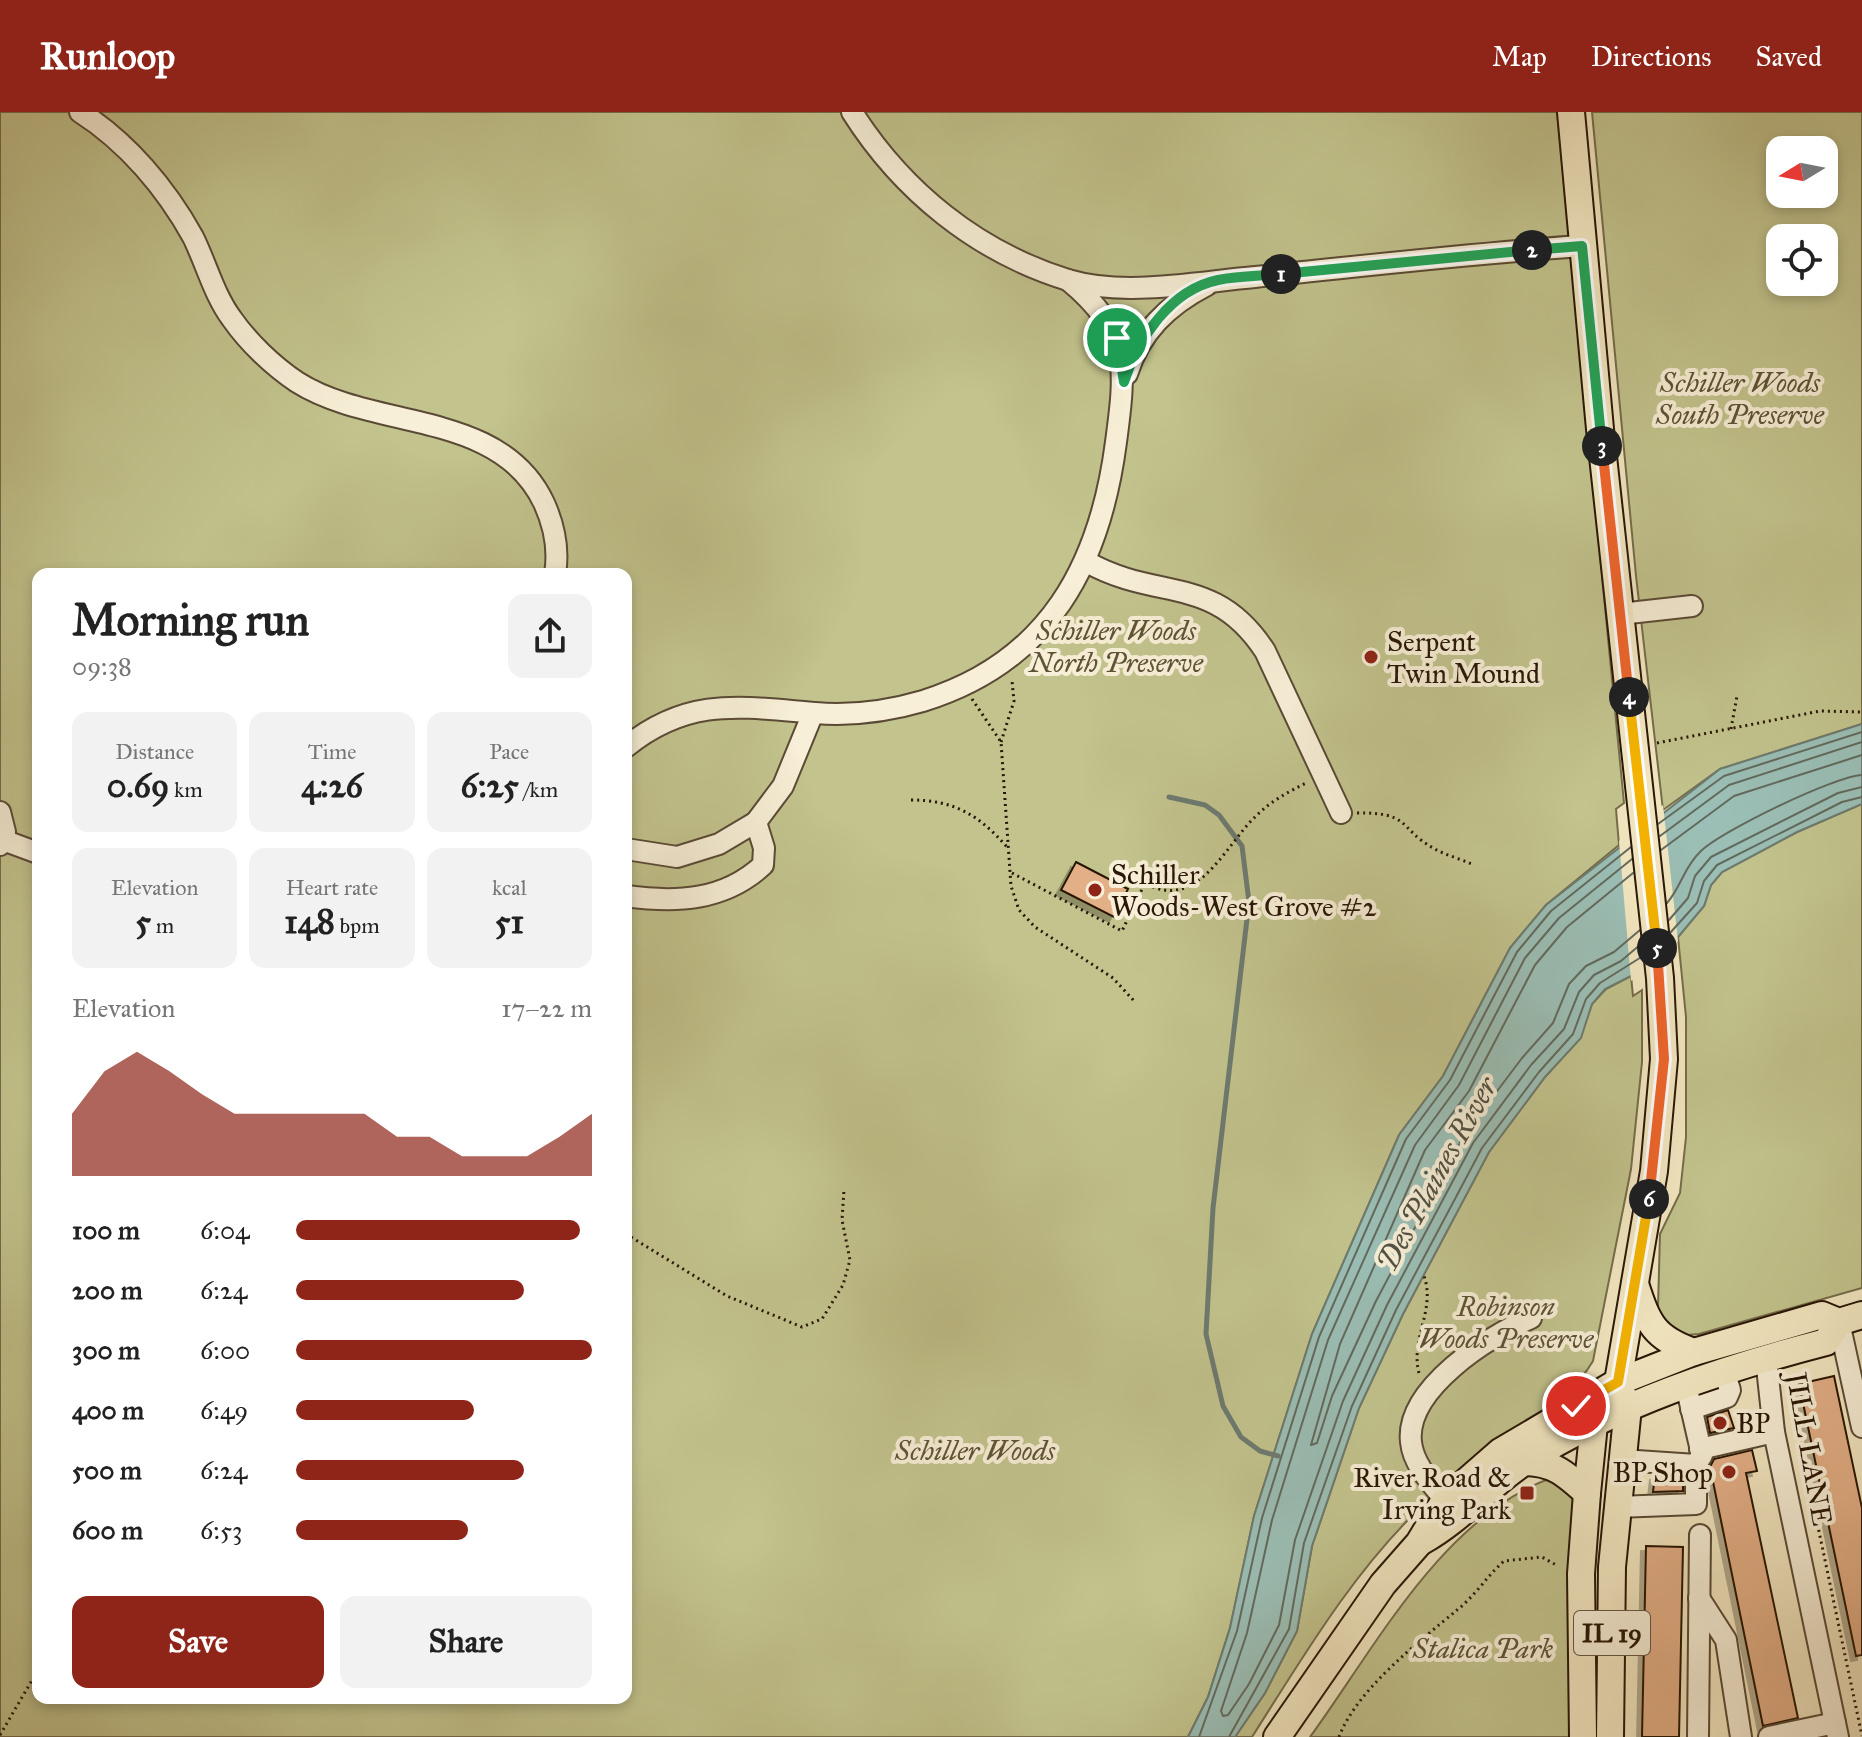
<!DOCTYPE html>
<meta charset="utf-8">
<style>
body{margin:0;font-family:"IM FELL Great Primer",serif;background:#f2f2f2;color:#222;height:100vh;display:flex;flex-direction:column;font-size:30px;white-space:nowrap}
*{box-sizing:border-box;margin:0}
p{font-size:26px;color:#767676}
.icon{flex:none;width:44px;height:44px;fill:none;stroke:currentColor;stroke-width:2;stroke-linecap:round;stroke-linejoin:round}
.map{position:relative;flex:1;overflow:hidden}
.details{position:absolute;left:32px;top:456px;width:600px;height:1136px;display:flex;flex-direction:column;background:#fff;border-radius:16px;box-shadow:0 4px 12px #0003}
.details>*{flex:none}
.needle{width:52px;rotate:260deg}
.tools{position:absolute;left:1766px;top:24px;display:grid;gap:16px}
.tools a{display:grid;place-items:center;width:72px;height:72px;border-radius:16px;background:#fff;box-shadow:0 4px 12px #0003;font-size:40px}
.pin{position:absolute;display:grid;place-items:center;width:68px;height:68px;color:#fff;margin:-34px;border:4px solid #fff;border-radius:50%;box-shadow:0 2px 8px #0007}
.km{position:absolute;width:40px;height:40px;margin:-20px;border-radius:50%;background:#222;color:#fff;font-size:22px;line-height:40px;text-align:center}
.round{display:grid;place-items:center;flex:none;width:84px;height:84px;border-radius:16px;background:#f2f2f2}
.head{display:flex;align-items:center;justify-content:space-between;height:136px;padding:0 40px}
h1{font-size:44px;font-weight:700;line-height:60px}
.figures{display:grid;grid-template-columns:repeat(3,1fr);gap:12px;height:136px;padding:8px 40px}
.figures div{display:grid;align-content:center;border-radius:16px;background:#f2f2f2;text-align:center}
.figures b{font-size:34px;font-weight:700}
.figures small{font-size:22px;font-weight:400}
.figures p{font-size:22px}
.chart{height:224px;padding:16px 40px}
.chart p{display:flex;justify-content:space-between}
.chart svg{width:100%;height:144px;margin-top:8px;fill:#8f2418;opacity:.7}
.primary-button{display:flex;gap:16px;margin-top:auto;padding:16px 40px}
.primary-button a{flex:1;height:92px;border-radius:16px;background:#8f2418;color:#fff;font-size:32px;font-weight:700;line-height:92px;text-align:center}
.primary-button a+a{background:#f2f2f2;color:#222}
ul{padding:0 40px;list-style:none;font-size:26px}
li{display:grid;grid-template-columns:128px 96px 1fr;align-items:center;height:60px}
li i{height:20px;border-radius:10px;background:#8f2418}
header{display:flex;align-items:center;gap:48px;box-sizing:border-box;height:112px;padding:0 40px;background:#8f2418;color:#fff}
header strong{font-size:38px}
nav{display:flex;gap:44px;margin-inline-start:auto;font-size:28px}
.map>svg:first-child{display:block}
.green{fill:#c2c38d;stroke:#756c4a;stroke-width:2;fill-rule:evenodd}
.water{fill:#9bbfb6;stroke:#6d7b70;stroke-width:2}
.pier{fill:#f2e7c1}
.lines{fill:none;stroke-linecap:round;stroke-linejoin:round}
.shore{stroke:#626a5e;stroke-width:2}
.stream{stroke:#6d7b70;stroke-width:5}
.building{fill:#e3af87;stroke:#281606;stroke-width:2;filter:url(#shadow)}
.minor-casing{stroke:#5a4a35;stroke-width:24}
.major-casing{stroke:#281606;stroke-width:30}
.path{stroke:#281606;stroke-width:3;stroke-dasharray:2 4;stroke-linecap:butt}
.minor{stroke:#f7efd7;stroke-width:20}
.major{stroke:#f2e7c1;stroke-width:26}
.split-1-casing{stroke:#fff;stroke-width:16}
.split-2-casing{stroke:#fff;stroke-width:16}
.split-3-casing{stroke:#fff;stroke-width:16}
.split-4-casing{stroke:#fff;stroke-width:16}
.split-5-casing{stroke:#fff;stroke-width:16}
.split-6-casing{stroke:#fff;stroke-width:16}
.split-7-casing{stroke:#fff;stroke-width:16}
.split-1{stroke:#22a559;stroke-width:10}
.split-2{stroke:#22a559;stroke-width:10}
.split-3{stroke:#22a559;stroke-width:10}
.split-4{stroke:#f0652b;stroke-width:10}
.split-5{stroke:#f5b400;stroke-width:10}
.split-6{stroke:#f0652b;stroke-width:10}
.split-7{stroke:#f5b400;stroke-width:10}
.poi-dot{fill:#8f2418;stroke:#f7efd7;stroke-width:3}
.labels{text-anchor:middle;stroke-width:8;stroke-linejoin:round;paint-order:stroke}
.shield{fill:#f7efd7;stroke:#665745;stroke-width:2}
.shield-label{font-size:26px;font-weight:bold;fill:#281606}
.park-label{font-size:28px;font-style:italic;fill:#5e5335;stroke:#f7efd7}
.poi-label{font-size:28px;fill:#281606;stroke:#f7efd7;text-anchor:start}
.street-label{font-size:28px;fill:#281606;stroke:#f7efd7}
.water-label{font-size:30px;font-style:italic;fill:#505144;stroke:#f7efd7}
</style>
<header>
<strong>Runloop</strong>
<nav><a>Map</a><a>Directions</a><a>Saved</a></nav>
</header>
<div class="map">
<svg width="1862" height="1625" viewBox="0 0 1862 1625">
<defs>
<filter id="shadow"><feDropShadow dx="-5" dy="5" stdDeviation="0" flood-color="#0004"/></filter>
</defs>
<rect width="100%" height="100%" fill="#f2e7c1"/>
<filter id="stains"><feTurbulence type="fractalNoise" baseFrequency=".0025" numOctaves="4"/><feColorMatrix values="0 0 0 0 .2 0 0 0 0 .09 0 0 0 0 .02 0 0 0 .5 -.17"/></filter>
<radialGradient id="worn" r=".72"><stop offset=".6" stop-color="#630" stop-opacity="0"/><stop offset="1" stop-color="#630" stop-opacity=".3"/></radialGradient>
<!-- green -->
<g class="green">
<path d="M0,0H1557L1624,691L1616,697L1619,733L1546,793L1510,836L1443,964L1399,1023L1312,1222L1254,1404L1230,1516L1208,1585L1188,1625H0ZM38,462H626V1586H38Z"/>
<path d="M1592,0H1862V612L1720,657L1663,698L1636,464ZM1780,38H1824V82H1780ZM1780,126H1824V170H1780Z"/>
<path d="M1862,692V1176L1699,1222L1676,1224L1659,1205L1658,1195L1660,1122L1680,1081L1686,1025V905L1678,825L1704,794L1711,773L1722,760L1797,720Z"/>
<path d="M1631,864L1633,884L1642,878V950L1631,1057L1593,1249C1571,1287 1530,1305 1496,1331C1470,1350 1445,1372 1422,1394C1352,1461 1303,1545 1252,1625H1235L1265,1581L1297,1519L1312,1434L1359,1296L1403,1202L1489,1040L1545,965L1580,926L1592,892L1606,877Z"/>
<path d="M1551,1366L1572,1377L1575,1389L1572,1625H1310C1375,1536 1442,1406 1551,1366Z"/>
</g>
<!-- water -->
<path class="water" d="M1862,612V692L1797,720L1722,760L1711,773L1704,794L1678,825L1631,864L1605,877L1592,892L1581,926L1545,965L1489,1040L1403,1202L1359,1296L1312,1434L1297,1519L1265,1581L1235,1625H1188L1208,1585L1230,1516L1254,1404L1312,1222L1399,1023L1443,964L1510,836L1546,793L1720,657Z"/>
<!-- pier -->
<path class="pier" d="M1663,693L1678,829L1631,869L1619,729Z"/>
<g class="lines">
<!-- shore -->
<g class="shore">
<path d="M1658,712L1724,664L1862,620"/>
<path d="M1660,724L1729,673L1862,630"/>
<path d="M1661,738L1734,684L1862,643"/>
<path d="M1632,747L1559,806L1525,846L1459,973L1415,1033L1328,1228L1272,1408L1247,1521L1221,1599L1223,1604L1228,1603L1249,1572L1279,1513L1295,1428L1343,1289L1387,1193L1473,1031L1531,953L1564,917L1579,880L1594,863L1621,849L1641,832"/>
<path d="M1633,761L1567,815L1535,853L1469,979L1425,1038L1340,1232L1311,1333L1317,1331L1332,1284L1376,1189L1464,1023L1522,946L1553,911L1569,872L1586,854L1614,840L1640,818"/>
<path d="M1667,791C1681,775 1684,755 1700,740C1719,720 1835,664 1862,663"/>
<path d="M1669,808L1688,786L1695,764L1711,745L1838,681L1862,675"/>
<path d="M1670,821L1697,791L1704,769L1717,753L1842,690L1862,685"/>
<path d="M1199,1625L1237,1519L1262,1406L1319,1225L1406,1027L1450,968L1517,840L1551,799L1631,735"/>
<path d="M1229,1625L1289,1517L1304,1431L1352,1294L1396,1198L1482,1036L1539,960L1573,922L1586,887L1600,871L1643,844"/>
</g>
<!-- stream -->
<path class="stream" d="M1169,685L1205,693L1219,703L1242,734L1249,790L1213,1096L1206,1222L1223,1294L1241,1325L1260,1339L1278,1344"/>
</g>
<!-- building -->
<g class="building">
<path d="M1076,750L1128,777L1114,805L1061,778Z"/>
<path d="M1834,1264L1862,1396V1543L1856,1544L1799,1272Z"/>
<path d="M1728,1298L1734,1316L1710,1321L1707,1305Z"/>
<path d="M1752,1338L1757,1359L1746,1361L1798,1606L1763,1614L1710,1355L1714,1347Z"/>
<path d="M1655,1363L1683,1365V1379L1653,1380Z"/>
<path d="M1646,1434L1683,1435L1679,1625H1642Z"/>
</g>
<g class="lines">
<defs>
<g id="minor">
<path d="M80,0C127,30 166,76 193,125C206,151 214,183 232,207C248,230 273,254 297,270C374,319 500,297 544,391C554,413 559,438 555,462"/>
<path d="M852,0C902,79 977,140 1068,168C1125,185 1197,170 1255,165C1364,154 1473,141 1582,134"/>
<path d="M1127,262C1140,220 1168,193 1207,173"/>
<path d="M1087,450C1158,490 1214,461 1265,539L1341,701"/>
<path d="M1620,502L1692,494"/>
<path d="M626,635C689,584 742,595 815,601C851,604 889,599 923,589C1049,550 1100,453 1116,330C1126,256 1130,219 1068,168"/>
<path d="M0,700L5,720L0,733"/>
<path d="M3,728L38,741"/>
<path d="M626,737L677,745L719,732L756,710L783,674L813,601"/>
<path d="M626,784C676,791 724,789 763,753L764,736L756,710"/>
<path d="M1839,1210L1862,1315"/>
<path d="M1766,1246L1774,1320L1838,1625"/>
<path d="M1691,1297L1727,1285L1730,1278L1724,1259"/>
<path d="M1700,1337L1774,1320"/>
<path d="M1622,1348L1696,1353"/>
<path d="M1445,1388C1432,1372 1413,1352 1411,1330C1405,1277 1489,1224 1531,1206"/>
<path d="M1617,1395L1696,1392V1353L1702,1343L1686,1273"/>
<path d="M1699,1486L1726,1528L1741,1625"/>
<path d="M1698,1625L1700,1423"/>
<path d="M1769,1625L1835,1611"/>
</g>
<g id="major">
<path d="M1571,0L1600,317L1660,866L1664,947L1654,1059L1618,1270L1594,1312L1587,1381L1581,1462L1583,1625"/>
<path d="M1635,1172C1648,1212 1654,1226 1694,1240"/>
<path d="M1524,1350C1553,1350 1566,1362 1587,1381"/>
<path d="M1422,1429C1461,1407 1488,1374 1524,1350C1616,1292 1722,1257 1826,1230L1839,1210"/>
<path d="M1277,1625L1383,1472L1419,1431L1445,1388L1500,1340L1618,1270L1694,1240L1822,1203L1839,1210L1862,1203"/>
<path d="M1610,1625L1612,1455L1628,1295L1623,1284"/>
</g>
</defs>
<!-- minor casing -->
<use href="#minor" class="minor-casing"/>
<!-- major casing -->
<use href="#major" class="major-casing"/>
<!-- path -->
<g class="path">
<path d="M972,587L1001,630L1011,774L1019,798L1035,815L1113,866L1135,890"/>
<path d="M1731,617L1737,584"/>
<path d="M1001,630L1014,589L1012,569"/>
<path d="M1657,631L1820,599L1862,600"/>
<path d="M911,688C954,688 979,703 1007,735"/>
<path d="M1357,701C1411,700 1398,716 1433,736C1445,743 1461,747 1474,753"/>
<path d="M1012,761L1122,819L1145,771C1198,801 1225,733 1256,704C1271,689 1288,680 1308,670"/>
<path d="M626,1122L727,1184L802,1215L822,1207L843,1173L850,1148L842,1108L844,1078"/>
<path d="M1419,1261C1410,1228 1436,1197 1424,1164"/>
<path d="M1789,1277L1862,1624"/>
<path d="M0,1623L38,1558"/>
<path d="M1339,1625C1357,1577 1419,1530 1457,1498C1475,1484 1487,1464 1504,1449L1542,1445L1556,1453"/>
</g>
<!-- minor -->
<use href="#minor" class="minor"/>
<!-- major -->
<use href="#major" class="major"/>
</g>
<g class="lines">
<defs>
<path id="split-1" d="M1117,226L1124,270C1138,227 1170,178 1218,168C1238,164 1260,164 1281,162"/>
<path id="split-2" d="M1281,162L1532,138"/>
<path id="split-3" d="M1532,138L1582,134L1602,334"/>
<path id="split-4" d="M1602,334L1629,585"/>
<path id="split-5" d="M1629,585L1657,836"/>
<path id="split-6" d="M1649,1087L1664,947L1657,836"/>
<path id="split-7" d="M1576,1294L1618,1270L1649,1087"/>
</defs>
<!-- split-1 casing -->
<use href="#split-1" class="split-1-casing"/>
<!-- split-2 casing -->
<use href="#split-2" class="split-2-casing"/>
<!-- split-3 casing -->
<use href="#split-3" class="split-3-casing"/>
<!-- split-4 casing -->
<use href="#split-4" class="split-4-casing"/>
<!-- split-5 casing -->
<use href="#split-5" class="split-5-casing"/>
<!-- split-6 casing -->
<use href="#split-6" class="split-6-casing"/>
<!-- split-7 casing -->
<use href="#split-7" class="split-7-casing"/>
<!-- split-1 -->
<use href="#split-1" class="split-1"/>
<!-- split-2 -->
<use href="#split-2" class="split-2"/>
<!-- split-3 -->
<use href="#split-3" class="split-3"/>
<!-- split-4 -->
<use href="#split-4" class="split-4"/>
<!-- split-5 -->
<use href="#split-5" class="split-5"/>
<!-- split-6 -->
<use href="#split-6" class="split-6"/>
<!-- split-7 -->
<use href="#split-7" class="split-7"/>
</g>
<!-- markers -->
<g class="poi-dot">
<circle cx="1371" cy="545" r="8"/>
<circle cx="1095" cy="778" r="8"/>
<circle cx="1720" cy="1311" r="8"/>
<circle cx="1729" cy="1360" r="8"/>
<rect x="1519" y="1373" width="16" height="16" rx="4"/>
</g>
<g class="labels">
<!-- shield labels -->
<rect class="shield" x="1574" y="1499" width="76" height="44" rx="6"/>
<g class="shield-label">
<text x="1612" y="1530">IL 19</text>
</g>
<!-- park labels -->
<g class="park-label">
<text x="1740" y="280">Schiller Woods<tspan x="1740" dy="32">South Preserve</tspan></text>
<text x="1116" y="528">Schiller Woods<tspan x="1116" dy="32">North Preserve</tspan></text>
<text x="1506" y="1204">Robinson<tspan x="1506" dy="32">Woods Preserve</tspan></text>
<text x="975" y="1348">Schiller Woods</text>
<text x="1483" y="1546">Stalica Park</text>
</g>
<!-- poi labels -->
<g class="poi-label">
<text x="1387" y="539">Serpent<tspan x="1387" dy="32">Twin Mound</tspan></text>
<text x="1111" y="772">Schiller<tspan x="1111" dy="32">Woods-West Grove #2</tspan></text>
<text x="1736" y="1321">BP</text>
<text x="1713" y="1370" text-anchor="end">BP Shop</text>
<text x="1511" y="1375" text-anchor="end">River Road &amp;<tspan x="1511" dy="32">Irving Park</tspan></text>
</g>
<!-- street labels -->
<g class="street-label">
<text transform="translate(1810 1337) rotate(80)" y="10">JILL LANE</text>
</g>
<!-- water labels -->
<g class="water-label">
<text transform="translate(1437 1062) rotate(-61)" y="10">Des Plaines River</text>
</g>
</g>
<rect width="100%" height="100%" filter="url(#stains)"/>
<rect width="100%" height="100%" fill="url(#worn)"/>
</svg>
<div class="tools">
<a><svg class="needle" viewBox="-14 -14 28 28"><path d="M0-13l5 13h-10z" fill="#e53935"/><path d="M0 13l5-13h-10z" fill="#767676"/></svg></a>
<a><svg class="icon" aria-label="locate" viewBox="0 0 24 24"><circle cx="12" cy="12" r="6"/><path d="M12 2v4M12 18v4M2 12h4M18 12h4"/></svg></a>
</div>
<div class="pin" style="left:1117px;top:226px;background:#1e9e55"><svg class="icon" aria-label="arrive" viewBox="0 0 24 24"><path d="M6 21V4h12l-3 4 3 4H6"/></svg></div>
<div class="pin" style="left:1576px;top:1294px;background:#d93025"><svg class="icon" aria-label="check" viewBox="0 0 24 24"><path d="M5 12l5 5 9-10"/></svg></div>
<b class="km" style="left:1281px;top:162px">1</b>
<b class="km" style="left:1532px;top:138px">2</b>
<b class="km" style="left:1602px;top:334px">3</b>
<b class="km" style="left:1629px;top:585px">4</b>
<b class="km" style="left:1657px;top:836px">5</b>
<b class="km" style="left:1649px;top:1087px">6</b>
<section class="details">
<div class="head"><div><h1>Morning run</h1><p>09:38</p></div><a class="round"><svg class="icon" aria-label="share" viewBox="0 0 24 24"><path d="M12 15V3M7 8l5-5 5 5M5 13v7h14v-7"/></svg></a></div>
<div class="figures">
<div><p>Distance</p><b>0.69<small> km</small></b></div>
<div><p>Time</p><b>4:26</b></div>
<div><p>Pace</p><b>6:25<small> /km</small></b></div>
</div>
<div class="figures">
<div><p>Elevation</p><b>5<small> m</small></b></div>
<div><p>Heart rate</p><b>148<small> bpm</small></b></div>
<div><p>kcal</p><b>51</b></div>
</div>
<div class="chart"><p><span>Elevation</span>17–22 m</p>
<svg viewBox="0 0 160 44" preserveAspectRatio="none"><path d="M0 44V25L10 12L20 6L30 12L40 19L50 25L60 25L70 25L80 25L90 25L100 32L110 32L120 38L130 38L140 38L150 32L160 25V44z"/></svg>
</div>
<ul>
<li><b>100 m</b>6:04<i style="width:96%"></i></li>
<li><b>200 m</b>6:24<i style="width:77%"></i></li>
<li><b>300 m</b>6:00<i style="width:100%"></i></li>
<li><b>400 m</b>6:49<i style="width:60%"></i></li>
<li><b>500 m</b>6:24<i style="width:77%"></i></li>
<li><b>600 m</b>6:53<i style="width:58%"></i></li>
</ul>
<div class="primary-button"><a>Save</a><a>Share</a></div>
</section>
</div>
